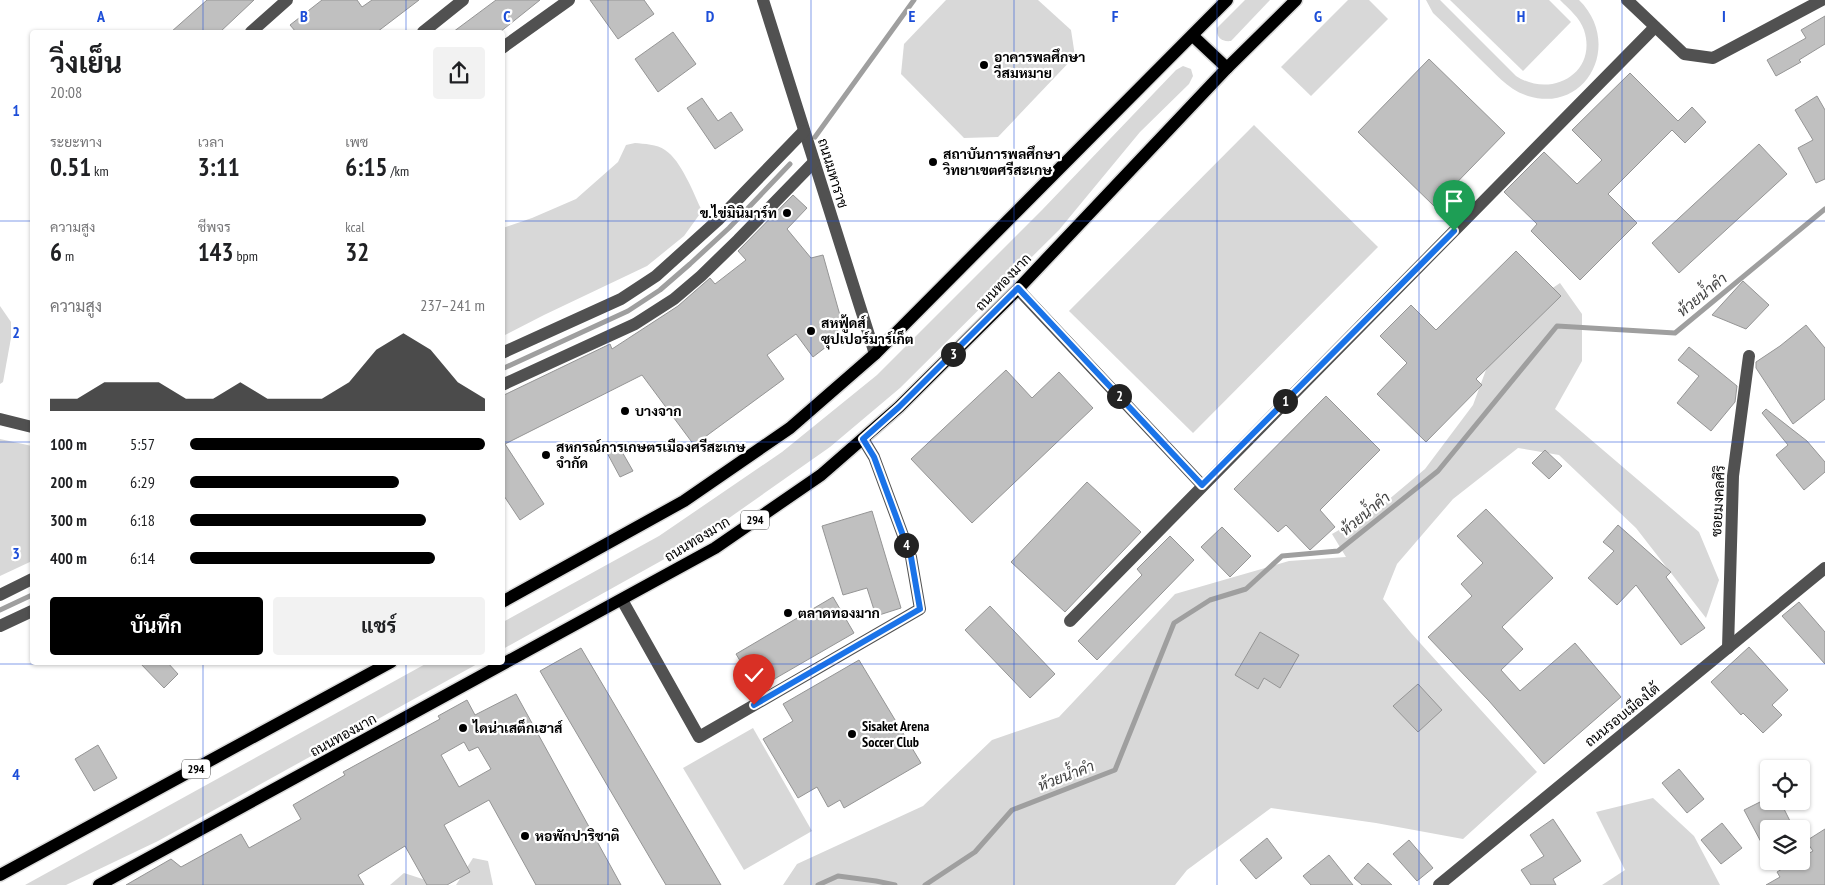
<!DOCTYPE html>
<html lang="th">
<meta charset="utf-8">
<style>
body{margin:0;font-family:"PT Sans Narrow",Sarabun,sans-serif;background:#f2f2f2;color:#202124;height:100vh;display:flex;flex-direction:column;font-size:19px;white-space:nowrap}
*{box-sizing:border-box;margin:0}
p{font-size:16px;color:#757577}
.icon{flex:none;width:28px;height:28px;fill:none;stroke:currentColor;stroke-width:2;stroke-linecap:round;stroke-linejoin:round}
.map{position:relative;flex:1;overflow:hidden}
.side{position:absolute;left:30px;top:30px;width:475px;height:635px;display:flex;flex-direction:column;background:#fff;border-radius:5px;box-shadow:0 1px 4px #0004}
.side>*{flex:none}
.buttons{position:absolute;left:1760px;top:760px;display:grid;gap:10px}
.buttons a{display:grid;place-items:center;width:50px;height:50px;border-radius:5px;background:#fff;box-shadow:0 1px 4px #0004;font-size:25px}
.pin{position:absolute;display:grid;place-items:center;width:42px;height:42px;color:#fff;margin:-51px -21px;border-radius:50% 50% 50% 0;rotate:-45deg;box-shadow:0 0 5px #0007}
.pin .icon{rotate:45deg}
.km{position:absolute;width:25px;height:25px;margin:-12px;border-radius:50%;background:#222;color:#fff;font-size:14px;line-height:25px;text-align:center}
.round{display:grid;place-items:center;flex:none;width:52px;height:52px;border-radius:5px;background:#f2f2f2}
.overview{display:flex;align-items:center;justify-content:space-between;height:85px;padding:0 20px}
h1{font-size:28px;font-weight:700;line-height:38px}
.metrics{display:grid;grid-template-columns:repeat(3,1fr);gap:8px;height:85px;padding:5px 20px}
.metrics div{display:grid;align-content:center}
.metrics b{font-size:25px;font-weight:700}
.metrics small{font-size:14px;font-weight:400}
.metrics p{font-size:14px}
.chart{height:140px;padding:10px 20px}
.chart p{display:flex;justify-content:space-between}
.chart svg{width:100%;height:90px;margin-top:5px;fill:#000;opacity:.7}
.cta{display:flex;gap:10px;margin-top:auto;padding:10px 20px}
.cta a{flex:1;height:58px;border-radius:5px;background:#000;color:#fff;font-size:20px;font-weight:700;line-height:58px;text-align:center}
.cta a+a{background:#f2f2f2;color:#202124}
ul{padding:0 20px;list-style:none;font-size:16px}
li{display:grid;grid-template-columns:80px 60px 1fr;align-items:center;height:38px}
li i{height:12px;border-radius:6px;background:#000}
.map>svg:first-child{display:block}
.green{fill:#d8d8d8}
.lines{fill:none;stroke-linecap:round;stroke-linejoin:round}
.stream{stroke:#9f9f9f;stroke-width:5}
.building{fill:#c0c0c0;stroke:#959595;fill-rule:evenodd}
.major-casing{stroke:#dbdbdb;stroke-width:15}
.minor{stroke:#515151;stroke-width:12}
.major{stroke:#000;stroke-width:12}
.route-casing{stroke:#fff;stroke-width:10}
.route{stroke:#1a73e8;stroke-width:6}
.grid{fill:none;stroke:#1d4ed8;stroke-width:1;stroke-opacity:0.55}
.poi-dot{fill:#000;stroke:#fff;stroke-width:2}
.labels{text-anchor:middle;stroke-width:4.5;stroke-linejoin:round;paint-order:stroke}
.shield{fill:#fff;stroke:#4c4c4c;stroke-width:1}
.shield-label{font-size:12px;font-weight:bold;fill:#000}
.poi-label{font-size:14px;font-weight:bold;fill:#000;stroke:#fff;text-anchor:start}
.street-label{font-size:14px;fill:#000;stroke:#fff}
.water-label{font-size:15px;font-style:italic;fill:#404040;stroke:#fff}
.grid-label{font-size:16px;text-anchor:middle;font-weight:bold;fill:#1d4ed8;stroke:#fff;stroke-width:4.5;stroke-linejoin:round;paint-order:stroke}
</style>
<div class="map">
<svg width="1825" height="885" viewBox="0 0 1825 885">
<rect width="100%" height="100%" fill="#fff"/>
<!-- green -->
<g class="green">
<path d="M946,0H1038L1071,30L1075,56L998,137L964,138L901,74L904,44Z"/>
<path d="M1245,0H1270L1231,41C1222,42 1216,38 1217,28Z"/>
<path d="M1348,0H1369L1388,19L1311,96L1281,67Z"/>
<path d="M1426,0H1440L1516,76C1551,99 1598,73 1584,30C1580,18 1569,9 1560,0H1579C1623,43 1587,114 1528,96C1508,90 1494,72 1480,59C1464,43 1449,28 1433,13Z"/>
<path d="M1450,0H1549L1571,22L1523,71Z"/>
<path d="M1183,66L1191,69L1193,76L1189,84L1140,132L1059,230L900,388L830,447L695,542L503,649V622L659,536L782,452L877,375L1042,210L1176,70Z"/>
<path d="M1254,125L1378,247L1193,433L1069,311Z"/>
<path d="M635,143C644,144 657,144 665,150C681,160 694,194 702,211L684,236L647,266L544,315L503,336V228L532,218L576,199L618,162L626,145Z"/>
<path d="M1560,283L1582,314V361L1555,409L1699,532L1719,580L1706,618L1636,528L1559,455L1518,448L1453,499L1397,564L1383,599L1411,633L1537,772L1463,839L1376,823L1271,808L1187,870L1175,885H783L797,864L923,806L992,740L1059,717L1175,594L1289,561L1346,557L1332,534L1381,506L1425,469L1473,405L1504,321Z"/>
<path d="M0,306L11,322V338L3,382L0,384Z"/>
<path d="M0,439L32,446V561L0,576Z"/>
<path d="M429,662L479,663L158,841L66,885H25Z"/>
<path d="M753,728L812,831L744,870L683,768Z"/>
<path d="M1653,798L1694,836L1720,885H1602L1625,870L1596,812Z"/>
<path d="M473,858L488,861L493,885H456Z"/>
<path d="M404,873L441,885H390Z"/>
</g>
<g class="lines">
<!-- stream -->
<g class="stream">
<path d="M815,137L914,0"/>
<path d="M502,369L628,311L660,290L690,264L729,228L790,164"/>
<path d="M0,610L32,595"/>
<path d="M818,885L838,876L876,881L895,885"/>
<path d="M925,885L975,852L1012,810L1115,770L1174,623L1210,600L1246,589L1282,556L1338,551L1438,471L1557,326L1675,333L1825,209"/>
</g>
</g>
<!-- building -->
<g class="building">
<path d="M207,0H254L220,32H171Z"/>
<path d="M322,0H357L362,7L372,0H419L377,32H296L290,25Z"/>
<path d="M496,0H540L500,32H453Z"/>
<path d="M590,0H644L654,14L618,39Z"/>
<path d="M1825,16V44L1799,60L1801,62L1776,76L1767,60L1806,38L1801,30Z"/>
<path d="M673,32L696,64L658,92L635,59Z"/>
<path d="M1429,59L1505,133L1434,206L1358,132Z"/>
<path d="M1630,73L1678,121L1692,107L1706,122L1685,143L1672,130L1608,194L1637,223L1580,280L1531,231L1537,224L1504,192L1544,152L1577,184L1602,160L1572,130Z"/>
<path d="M1817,96L1825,110V179L1816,183L1798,148L1813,140L1795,110Z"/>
<path d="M702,98L718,121L731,112L743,130L715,149L687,108Z"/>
<path d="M1759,144L1787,174L1679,273L1652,243Z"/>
<path d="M793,195L807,208L787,229L811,258L823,255L841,319L835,340L813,357L796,334L767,355L784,379L694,445L642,375L505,444L544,504L520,520L502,493V396L610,344L612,349L678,306L710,278L715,284L746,260L738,251Z"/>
<path d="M1516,251L1561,296L1476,379L1482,385L1426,442L1377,394L1407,363L1380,336L1411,305L1436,330Z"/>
<path d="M1743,281L1769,305L1746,329L1712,315Z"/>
<path d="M1806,325L1825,348V399L1793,424L1756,368V362L1780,346Z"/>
<path d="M1689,347L1737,386L1735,402L1711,431L1677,403L1699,376L1678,360Z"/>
<path d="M1006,370L1032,398L1059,372L1093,408L972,523L911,459Z"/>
<path d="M1326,396L1380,450L1320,510L1335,527L1310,550L1286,525L1278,532L1234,489Z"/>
<path d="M1766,409L1807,441L1825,462V472L1804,490L1776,455L1788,445L1762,413Z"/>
<path d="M617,443L633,471L620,477L605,449Z"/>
<path d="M1545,450L1562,466L1549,479L1532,463Z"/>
<path d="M1087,482L1141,532L1065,612L1011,562Z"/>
<path d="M1486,509L1553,578L1502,627L1523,649L1501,670L1520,691L1575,643L1621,697L1544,764L1489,701L1428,637L1472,596L1461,584L1483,563L1457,536Z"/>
<path d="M872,511L901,608L876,616L867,588L843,595L822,526Z"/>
<path d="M1618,525L1671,572L1666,577L1705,628L1681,645L1636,585L1617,605L1588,578L1614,551L1603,542Z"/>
<path d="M1222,527L1251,556L1230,577L1201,547Z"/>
<path d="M1170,536L1194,560L1097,660L1078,641L1142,575L1137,569Z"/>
<path d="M833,597L854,633L757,689L736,654Z"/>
<path d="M1799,602L1825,632V664L1782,616Z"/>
<path d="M990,606L1055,674L1030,698L965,630Z"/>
<path d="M1260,632L1299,655L1280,688L1264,678L1258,689L1235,675Z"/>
<path d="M1749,647L1788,690L1772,705L1782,715L1763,733L1743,713L1741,715L1711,682Z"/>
<path d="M581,648L610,697L721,885H666L650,858L540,671Z"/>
<path d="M859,660L921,763L844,808L840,800L828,807L817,787L798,798L763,739L793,721L783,704Z"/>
<path d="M139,662H167L178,674L164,688Z"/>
<path d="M1418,684L1442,710L1418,732L1393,706Z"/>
<path d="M516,694L621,885H536L489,800L444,825L470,872L447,885H427L405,846L358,875L364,885H126L171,859L181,867L241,834L249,848L301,819L293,805L345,775L343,772L440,719L438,716L467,700L475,715ZM464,742L469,751L478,747L491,769L459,787L441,755Z"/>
<path d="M98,745L117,778L94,791L75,759Z"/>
<path d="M1679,769L1704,799L1687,813L1662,783Z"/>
<path d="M1762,801H1780L1794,829H1769V857L1744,810Z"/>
<path d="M1553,819L1581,861L1553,879L1556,885H1531L1521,870L1544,856L1530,835Z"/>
<path d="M1722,823L1742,848L1721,864L1701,840Z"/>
<path d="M1825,829V885H1766L1780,877L1777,872L1795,861H1801V858L1813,851L1806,841Z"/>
<path d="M1267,838L1282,858L1256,879L1240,860Z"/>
<path d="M1409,840L1433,868L1417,881L1393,854Z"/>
<path d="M1329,855L1353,885H1311L1303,876Z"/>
<path d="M1368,863L1392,885H1362L1354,878Z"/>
</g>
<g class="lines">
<defs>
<g id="major">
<path d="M1193,36L1227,68"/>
<path d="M502,602L684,501L790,428L875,354L1227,0"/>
<path d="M0,875L391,662"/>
<path d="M99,885L715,548L821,475L899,407L1018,289L1227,68L1296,0"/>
</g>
</defs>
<!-- major casing -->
<use href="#major" class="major-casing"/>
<!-- minor -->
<g class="minor">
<path d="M763,0L875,354"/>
<path d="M1627,0L1684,54L1713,58L1822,0"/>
<path d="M251,32L287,0"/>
<path d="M423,32L463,0"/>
<path d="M502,48L569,0"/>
<path d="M1018,289L1202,485"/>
<path d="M502,353L621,299L656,276L718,220L804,131"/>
<path d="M502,385L635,324L674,299L701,276L738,240L814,162"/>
<path d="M0,419L32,427"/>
<path d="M0,595L32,579"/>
<path d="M622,600L699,737L920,609L911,557L874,457L863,439"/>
<path d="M1070,621L1655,27"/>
<path d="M0,626L32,611"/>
<path d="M1728,648L1733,476L1749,356"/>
<path d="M1439,885L1825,568"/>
</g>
<!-- major -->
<use href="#major" class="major"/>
</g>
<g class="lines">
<defs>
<path id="route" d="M754,705L920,609L911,557L874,457L863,439L899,407L1018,288L1202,485L1454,231"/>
</defs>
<!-- route casing -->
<use href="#route" class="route-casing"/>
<!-- route -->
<use href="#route" class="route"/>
</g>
<!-- grid -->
<path class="grid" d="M203,0V32M406,0V32M608,0V885M811,0V885M1014,0V885M1217,0V885M1419,0V885M1622,0V885M0,221H32M502,221H1825M0,442H32M502,442H1825M203,662V885M406,662V885M0,664H1825"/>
<!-- markers -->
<g class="poi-dot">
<circle cx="984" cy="65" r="5"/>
<circle cx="933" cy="162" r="5"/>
<circle cx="787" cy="213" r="5"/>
<circle cx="811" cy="331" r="5"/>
<circle cx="625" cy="411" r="5"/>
<circle cx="546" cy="455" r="5"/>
<circle cx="788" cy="613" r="5"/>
<circle cx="463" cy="728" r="5"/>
<circle cx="852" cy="734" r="5"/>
<circle cx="525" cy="836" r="5"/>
</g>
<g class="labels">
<!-- shield labels -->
<g class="shield">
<rect x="741" y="510.5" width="28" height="19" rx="4"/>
<rect x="182" y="759.5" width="28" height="19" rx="4"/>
</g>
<g class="shield-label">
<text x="755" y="524">294</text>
<text x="196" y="773">294</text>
</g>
<!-- poi labels -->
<g class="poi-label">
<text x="994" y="62">อาคารพลศึกษา<tspan x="994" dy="16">วีสมหมาย</tspan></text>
<text x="943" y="159">สถาบันการพลศึกษา<tspan x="943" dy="16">วิทยาเขตศรีสะเกษ</tspan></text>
<text x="777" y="218" text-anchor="end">ข.ไข่มินิมาร์ท</text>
<text x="821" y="328">สหฟู้ดส์<tspan x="821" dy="16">ซุปเปอร์มาร์เก็ต</tspan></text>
<text x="635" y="416">บางจาก</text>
<text x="556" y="452">สหกรณ์การเกษตรเมืองศรีสะเกษ<tspan x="556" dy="16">จำกัด</tspan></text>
<text x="798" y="618">ตลาดทองมาก</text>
<text x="862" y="731">Sisaket Arena<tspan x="862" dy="16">Soccer Club</tspan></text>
<text x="473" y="733">ไดน่าเสต็กเฮาส์</text>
<text x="535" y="841">หอพักปาริชาติ</text>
</g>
<!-- street labels -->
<g class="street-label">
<text transform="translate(833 173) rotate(73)" y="5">ถนนมหาราช</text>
<text transform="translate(1003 282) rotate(-46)" y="5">ถนนทองมาก</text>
<text transform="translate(1718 501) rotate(-87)" y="5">ซอยมงคลศิริ</text>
<text transform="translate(697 539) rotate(-31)" y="5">ถนนทองมาก</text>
<text transform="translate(1622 715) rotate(-39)" y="5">ถนนรอบเมืองใต้</text>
<text transform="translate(343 735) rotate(-29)" y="5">ถนนทองมาก</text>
</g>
<!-- water labels -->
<g class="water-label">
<text transform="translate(1702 295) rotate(-39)" y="5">ห้วยน้ำคำ</text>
<text transform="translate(1365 514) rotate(-39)" y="5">ห้วยน้ำคำ</text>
<text transform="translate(1066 776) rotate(-21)" y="5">ห้วยน้ำคำ</text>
</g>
</g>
<g class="grid-label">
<text x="101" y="22">A</text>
<text x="304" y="22">B</text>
<text x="507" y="22">C</text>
<text x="710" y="22">D</text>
<text x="912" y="22">E</text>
<text x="1115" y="22">F</text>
<text x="1318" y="22">G</text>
<text x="1521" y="22">H</text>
<text x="1724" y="22">I</text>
<text x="16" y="116">1</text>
<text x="16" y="338">2</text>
<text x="16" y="559">3</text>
<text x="16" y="780">4</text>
</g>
</svg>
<div class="buttons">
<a><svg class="icon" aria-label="locate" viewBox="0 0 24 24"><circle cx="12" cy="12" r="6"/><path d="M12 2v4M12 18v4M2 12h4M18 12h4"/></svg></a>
<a><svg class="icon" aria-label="layers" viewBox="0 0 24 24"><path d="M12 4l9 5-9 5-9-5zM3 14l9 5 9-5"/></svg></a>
</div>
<div class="pin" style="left:1454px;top:231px;background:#1e9e55"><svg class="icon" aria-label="arrive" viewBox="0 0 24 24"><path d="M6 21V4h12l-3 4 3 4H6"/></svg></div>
<div class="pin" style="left:754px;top:705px;background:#d93025"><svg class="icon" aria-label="check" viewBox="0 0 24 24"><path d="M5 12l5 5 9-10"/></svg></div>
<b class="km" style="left:1285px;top:401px">1</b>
<b class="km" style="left:1119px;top:396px">2</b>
<b class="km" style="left:953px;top:354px">3</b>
<b class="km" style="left:906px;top:545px">4</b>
<section class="side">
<div class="overview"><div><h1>วิ่งเย็น</h1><p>20:08</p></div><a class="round"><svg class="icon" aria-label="share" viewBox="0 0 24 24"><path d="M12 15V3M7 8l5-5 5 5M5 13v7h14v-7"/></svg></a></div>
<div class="metrics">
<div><p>ระยะทาง</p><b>0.51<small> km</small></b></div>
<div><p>เวลา</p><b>3:11</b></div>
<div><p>เพซ</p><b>6:15<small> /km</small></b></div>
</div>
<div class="metrics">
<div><p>ความสูง</p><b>6<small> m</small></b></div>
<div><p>ชีพจร</p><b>143<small> bpm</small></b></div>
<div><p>kcal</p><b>32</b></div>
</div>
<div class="chart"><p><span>ความสูง</span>237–241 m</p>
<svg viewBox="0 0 160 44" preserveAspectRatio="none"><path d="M0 44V38L10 38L20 30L30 30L40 30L50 38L60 38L70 30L80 38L90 38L100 38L110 30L120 14L130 6L140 14L150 30L160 38V44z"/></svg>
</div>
<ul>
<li><b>100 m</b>5:57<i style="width:100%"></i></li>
<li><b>200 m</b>6:29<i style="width:71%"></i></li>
<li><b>300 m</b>6:18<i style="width:80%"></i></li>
<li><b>400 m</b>6:14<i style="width:83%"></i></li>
</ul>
<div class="cta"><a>บันทึก</a><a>แชร์</a></div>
</section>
</div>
